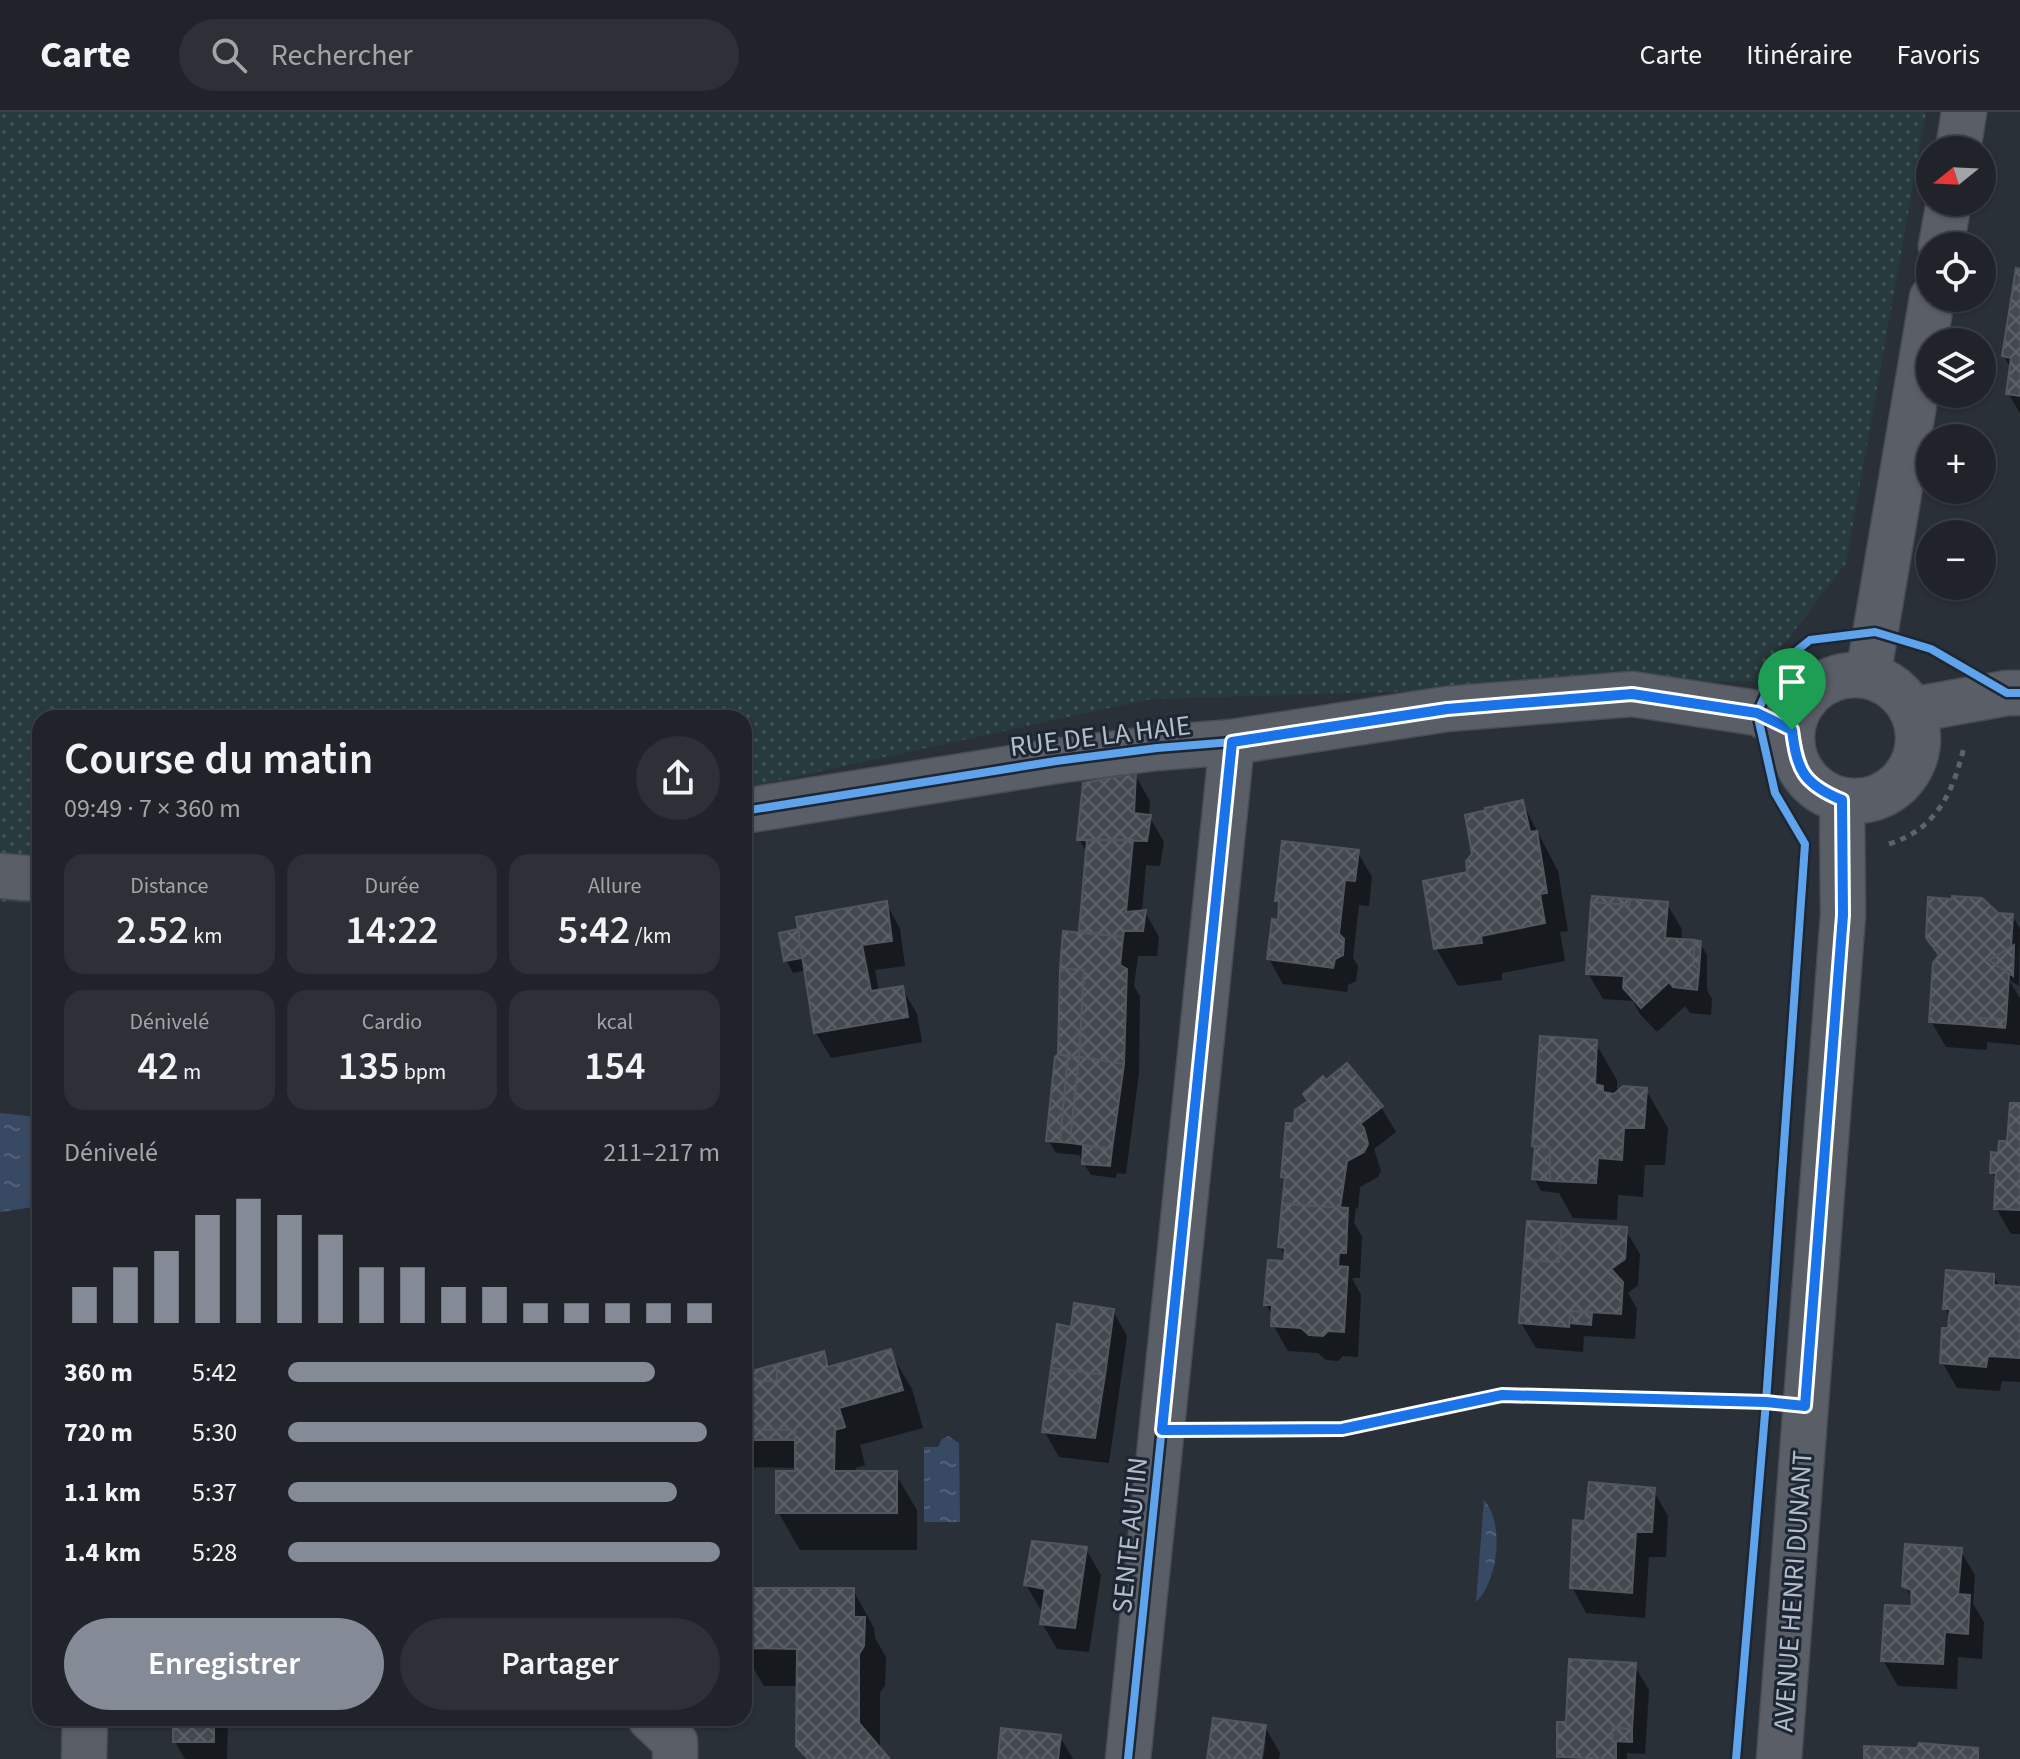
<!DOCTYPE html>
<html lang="fr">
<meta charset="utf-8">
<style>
body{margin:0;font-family:"Source Sans 3",sans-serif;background:#2d3036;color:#f1f3f6;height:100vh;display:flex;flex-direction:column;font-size:30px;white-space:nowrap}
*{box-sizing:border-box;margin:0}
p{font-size:26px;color:#a2a4a8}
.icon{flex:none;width:44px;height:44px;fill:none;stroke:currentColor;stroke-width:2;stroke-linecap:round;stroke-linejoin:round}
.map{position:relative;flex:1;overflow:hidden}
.side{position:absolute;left:32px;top:598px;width:720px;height:1016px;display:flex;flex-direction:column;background:#20242a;border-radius:24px;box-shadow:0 2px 6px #0004,0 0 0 2px #3d4147}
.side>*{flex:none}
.needle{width:52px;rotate:252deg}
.fabs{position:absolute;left:1916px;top:24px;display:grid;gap:16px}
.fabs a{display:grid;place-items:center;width:80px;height:80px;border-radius:50%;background:#20242a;box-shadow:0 2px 6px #0004,0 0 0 2px #3d4147;font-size:40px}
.pin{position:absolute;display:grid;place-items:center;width:68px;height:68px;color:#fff;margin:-82px -34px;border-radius:50% 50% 50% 0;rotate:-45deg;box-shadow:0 0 8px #0007}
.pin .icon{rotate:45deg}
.round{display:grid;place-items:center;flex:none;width:84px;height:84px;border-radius:42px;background:#2d3036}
.head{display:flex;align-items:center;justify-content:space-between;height:136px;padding:0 32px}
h1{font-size:44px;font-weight:600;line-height:60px}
.figures{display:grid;grid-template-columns:repeat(3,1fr);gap:12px;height:136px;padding:8px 32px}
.figures div{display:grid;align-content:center;border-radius:20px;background:#2d3036;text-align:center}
.figures b{font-size:40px;font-weight:600}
.figures small{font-size:22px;font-weight:400}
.figures p{font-size:22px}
.chart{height:224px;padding:16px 32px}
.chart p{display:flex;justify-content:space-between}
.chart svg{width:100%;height:144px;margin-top:8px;stroke:#848b96;stroke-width:6}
.cta{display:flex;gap:16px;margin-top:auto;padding:16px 32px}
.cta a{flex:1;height:92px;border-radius:48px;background:#848b96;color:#fff;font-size:32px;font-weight:600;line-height:92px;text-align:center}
.cta a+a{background:#2d3036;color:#f1f3f6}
ul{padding:0 32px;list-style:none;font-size:26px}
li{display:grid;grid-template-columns:128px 96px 1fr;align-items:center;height:60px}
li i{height:20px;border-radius:10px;background:#848b96}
header{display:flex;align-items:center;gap:48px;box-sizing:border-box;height:112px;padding:0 40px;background:#20242a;border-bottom:2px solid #3d4147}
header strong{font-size:38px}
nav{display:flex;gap:44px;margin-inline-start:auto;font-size:28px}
.search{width:560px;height:72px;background:#2d3036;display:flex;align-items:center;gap:20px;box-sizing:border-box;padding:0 28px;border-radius:44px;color:#a2a4a8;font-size:30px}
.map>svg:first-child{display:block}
.grass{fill:url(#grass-dots)}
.water{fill:url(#water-ripples)}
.shadow{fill:#0007}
.building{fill:url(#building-cross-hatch);stroke:#52575f;stroke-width:2}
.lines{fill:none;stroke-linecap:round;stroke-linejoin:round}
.minor-casing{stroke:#484c53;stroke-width:47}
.tertiary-casing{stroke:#484c53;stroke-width:47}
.path{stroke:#5d636a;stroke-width:5;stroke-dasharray:6 6;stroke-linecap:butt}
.minor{stroke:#5a5e66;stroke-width:44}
.tertiary{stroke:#5a5e66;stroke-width:44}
.cycleway-casing{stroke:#1d2633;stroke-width:13}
.cycleway{stroke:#60a3ed;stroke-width:8}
.route-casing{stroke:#fff;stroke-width:16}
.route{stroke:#1a73e8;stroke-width:10}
.labels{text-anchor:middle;stroke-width:6;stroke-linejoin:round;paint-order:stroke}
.street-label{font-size:28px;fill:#b4bcc9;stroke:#1d2633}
</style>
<header>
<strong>Carte</strong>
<div class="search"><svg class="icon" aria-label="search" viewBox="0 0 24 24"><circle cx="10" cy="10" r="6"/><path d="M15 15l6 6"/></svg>Rechercher</div>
<nav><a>Carte</a><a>Itinéraire</a><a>Favoris</a></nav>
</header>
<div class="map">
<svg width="2020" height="1647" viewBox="0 0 2020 1647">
<defs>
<pattern id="grass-dots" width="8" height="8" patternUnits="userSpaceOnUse" patternTransform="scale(2)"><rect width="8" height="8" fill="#273a3e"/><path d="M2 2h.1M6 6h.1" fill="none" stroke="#445559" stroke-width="1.8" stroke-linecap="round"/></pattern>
<pattern id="water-ripples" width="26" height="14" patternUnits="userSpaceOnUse" patternTransform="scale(2)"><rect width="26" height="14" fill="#384963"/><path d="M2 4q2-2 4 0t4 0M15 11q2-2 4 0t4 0" fill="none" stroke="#526178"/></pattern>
<pattern id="building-cross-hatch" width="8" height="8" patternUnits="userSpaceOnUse" patternTransform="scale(2)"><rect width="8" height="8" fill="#444950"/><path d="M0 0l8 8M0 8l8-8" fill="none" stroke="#5d6168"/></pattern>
</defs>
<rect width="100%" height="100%" fill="#2a3038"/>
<!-- grass -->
<path class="grass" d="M0,0H1926L1846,451L1756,569L1150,587L744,676V606H40V792L0,790Z"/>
<!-- water -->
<g class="water">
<path d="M0,1001L38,1005L40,1094L0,1100Z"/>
<path d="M948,1324L959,1331L960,1410H924V1335H938L942,1327Z"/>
<path d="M1484,1388C1505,1412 1498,1469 1476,1490Z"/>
</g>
<!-- shadow -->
<g class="shadow">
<path d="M2020,159V301L2008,281L2011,257L2004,244Z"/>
<path d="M1135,663L1150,689L1149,704L1164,730L1160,754L1146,753L1142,800H1145L1159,825L1157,844H1138L1134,874L1140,884L1139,961L1126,1062L1117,1061L1116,1066L1091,1063L1079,1043L1056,1041L1048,1028L1060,943L1062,857L1081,821L1088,742L1079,727Z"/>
<path d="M1522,690L1558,759L1568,819L1560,820L1565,849L1502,861V868L1458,874L1436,836L1470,762Z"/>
<path d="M1357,739L1372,765L1369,794L1359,793L1353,846L1358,854L1356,869L1348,873L1347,880L1283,872L1269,847L1280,810L1281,795L1277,789Z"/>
<path d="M886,791L900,817L905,854L875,858L879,880L902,876L917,902L922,930L831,946L816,921L806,858L793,861L786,848L781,822Z"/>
<path d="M1667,792L1682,817L1681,829L1700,831L1707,843V878L1712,887L1711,903L1690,901L1685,894L1657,920L1640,902L1633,889L1603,887L1588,861Z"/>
<path d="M1997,803H2012L2020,817L2019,874L2009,868L2020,886V933L1987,930V938L1946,935L1931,909L1940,845L1928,825Z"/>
<path d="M1595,930L1617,968V982L1646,978L1668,1016L1665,1053H1645L1643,1085L1618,1083L1617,1108L1573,1106L1559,1081L1541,1079L1534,1066L1537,1038L1534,1034Z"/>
<path d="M2020,993V1122H2011L1996,1096L1998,1070L1992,1060L2009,1031Z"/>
<path d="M1381,995L1396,1020L1374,1037L1381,1059L1378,1065L1360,1075L1358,1097L1356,1096L1354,1111L1362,1124L1360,1166H1352L1361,1183L1358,1245L1343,1244L1338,1249L1326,1248L1318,1241L1288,1239L1273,1213V1205L1266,1192L1286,1152V1146L1280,1135L1286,1070L1283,1065Z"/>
<path d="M1625,1117L1640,1142L1638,1173L1628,1181L1637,1197L1635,1227L1584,1224L1583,1240L1536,1236L1521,1211Z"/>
<path d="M1993,1163L2000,1175L2020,1177V1270L2002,1269L2000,1279L1957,1276L1942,1250L1951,1207L1945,1196Z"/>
<path d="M1113,1199L1127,1224L1109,1351L1059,1345L1044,1319Z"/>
<path d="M890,1240L912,1277L923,1316L860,1333L865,1353L856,1356L855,1361H895L917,1398V1438H800L778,1400L797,1361V1356L744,1355V1263L823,1241L832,1257Z"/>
<path d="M1653,1378L1668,1404L1666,1445H1649L1645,1506L1586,1501L1572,1475L1587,1411Z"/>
<path d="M1086,1437L1101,1463L1089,1540L1057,1537L1042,1511L1044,1499L1041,1498L1026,1473Z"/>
<path d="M1960,1438L1975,1463L1973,1492L1984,1510L1982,1547L1958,1545L1957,1577L1898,1574L1883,1548L1914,1496L1913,1488L1904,1473Z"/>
<path d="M744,1478H853L874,1516L875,1526L886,1545L885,1573L880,1581V1639L887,1647H806L798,1633L799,1574H764L744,1540Z"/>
<path d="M1634,1553L1649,1578L1645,1642L1627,1641V1647H1560L1559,1645Z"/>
<path d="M175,1606H228L227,1647H185L175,1630Z"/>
<path d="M1265,1615L1280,1641L1279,1647H1263L1266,1628H1262L1259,1647H1209Z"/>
<path d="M1060,1625L1073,1647H1000Z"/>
</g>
<!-- building -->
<g class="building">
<path d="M2016,156L2020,157V284L2006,282L2011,246L2002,244Z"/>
<path d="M1136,661L1134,701L1151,703L1147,729L1077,728L1083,671Z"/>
<path d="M1523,688L1530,720L1537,719L1547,781L1540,782L1545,811L1481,824L1482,831L1434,837L1423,769L1467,760L1466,749L1472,742L1465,703L1486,698L1485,696Z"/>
<path d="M1087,728H1133L1126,800L1146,798L1143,819H1124L1123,825L1079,819Z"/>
<path d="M1282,729L1359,738L1355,769L1345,768L1339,822L1344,827L1343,843L1335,847L1333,856L1267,847L1272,807L1278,808L1279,789H1275Z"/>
<path d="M1592,784L1630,787L1629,793L1591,790Z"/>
<path d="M1952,784L1982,786L1998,801L2013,802L2011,835L1989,848L2009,862L2006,908L1973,906V913L1929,910L1933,851L1939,843L1926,826L1928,785L1952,787Z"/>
<path d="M1630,787L1668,790L1665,826L1695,828L1693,853L1699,859L1697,878L1673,875L1669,870L1641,896L1623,876L1624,864L1586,862L1591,790L1629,793Z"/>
<path d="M887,789L892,829L862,833L871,879L903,874L908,905L814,921L796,805Z"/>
<path d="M798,817L802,846L784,849L779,821Z"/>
<path d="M1063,819L1123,825L1120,853L1127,857L1124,952L1079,945L1084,858L1060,857Z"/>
<path d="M1695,828L1701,829L1699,859L1693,853Z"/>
<path d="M2014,833L2013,864L1989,848Z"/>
<path d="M1060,857L1084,858L1079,945L1058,942Z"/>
<path d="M1973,906L2006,908L2005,916L1973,913Z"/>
<path d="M1540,924L1597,928L1595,972L1603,974V980L1614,982L1623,974L1647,976L1644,1016H1624L1622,1048L1598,1046L1596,1071L1550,1069V1036L1532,1034Z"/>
<path d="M1058,942L1068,945L1060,1030L1046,1029L1055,945Z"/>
<path d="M1068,945H1079L1070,1031L1060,1030Z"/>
<path d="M1079,945L1124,952L1112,1037L1070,1031Z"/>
<path d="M1347,951L1383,994L1360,1012L1364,1016L1368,1032L1364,1040L1347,1049L1340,1096L1282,1092L1285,1066L1281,1065L1286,1011H1294L1295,998L1308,989L1303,982L1323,964L1326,968Z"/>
<path d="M2010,991H2020V1098L1994,1097L1996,1061H1990L1991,1040L1998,1041L1999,1029H2007Z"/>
<path d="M1083,1034L1112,1037L1110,1054L1082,1052Z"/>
<path d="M1535,1034L1550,1036V1069L1532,1067Z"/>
<path d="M1282,1092L1348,1096L1346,1141H1339L1338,1154L1348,1155L1344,1220L1328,1219L1323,1224L1309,1223L1301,1216L1271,1214L1272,1193H1264L1268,1148L1284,1149L1285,1136L1278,1135Z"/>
<path d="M1527,1109L1562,1111L1559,1150L1524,1148Z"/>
<path d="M1562,1111L1627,1115L1625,1147L1611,1157L1623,1170L1621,1202L1571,1199L1569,1215L1519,1211L1524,1148L1559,1150Z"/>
<path d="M1946,1158L1994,1162V1173L2020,1175V1246L1988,1244L1986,1255L1940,1251L1942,1216H1948L1950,1197H1943Z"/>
<path d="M1074,1191L1114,1197L1105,1263L1051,1256L1057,1212L1071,1215Z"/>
<path d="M1571,1199L1592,1201L1591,1213L1569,1211Z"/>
<path d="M891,1237L903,1278L839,1296L845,1315L835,1318L834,1359H897V1401H776V1359H795V1318H744V1269H777V1252L824,1239L828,1255Z"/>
<path d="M777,1252V1269H744V1261Z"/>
<path d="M1051,1256L1105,1263L1095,1326L1042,1320Z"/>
<rect x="744" y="1318" width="51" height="10"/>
<path d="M1589,1370L1655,1376L1652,1420H1636L1632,1481L1570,1476L1573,1408L1585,1409Z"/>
<path d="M1032,1429L1087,1435L1075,1516L1040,1512L1045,1477L1024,1473Z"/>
<path d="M1905,1432L1962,1436L1958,1482L1970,1483L1968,1522L1945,1520L1943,1552L1881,1549L1885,1493L1912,1494L1911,1478L1902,1474Z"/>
<path d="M744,1476H854V1505H865L864,1534L859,1542V1611L889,1646L887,1647H808L796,1634L797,1537L744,1536Z"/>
<path d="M1569,1547L1636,1551L1632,1617L1613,1616L1612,1629L1616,1630V1647L1557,1645V1610H1566Z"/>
<rect x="173" y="1606" width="41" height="24"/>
<path d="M1213,1606L1266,1613L1261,1647H1207Z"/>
<path d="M1001,1616L1061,1623L1058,1647H998Z"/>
<path d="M1613,1616L1632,1617V1630L1612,1629Z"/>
<path d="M1919,1631L1978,1636V1647H1864V1634L1917,1636Z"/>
</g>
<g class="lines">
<defs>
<g id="minor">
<path d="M1958,38L1964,0"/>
<path d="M1941,134L1949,90"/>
<path d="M1868,564L1932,186"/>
<path d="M1912,598L2007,581H2020"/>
<path d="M650,1606L675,1630V1647"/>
<path d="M84,1647L85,1606"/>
<path d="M1128,1647L1232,630"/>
<path d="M1779,1647L1843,803L1842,688"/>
</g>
<g id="tertiary">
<circle cx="1855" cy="626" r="63"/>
<path d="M744,699L1056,649L1157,636L1232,630L1447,597L1632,582L1757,601L1792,618"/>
<path d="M0,764L40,767"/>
</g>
</defs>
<!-- minor casing -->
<use href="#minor" class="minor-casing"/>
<!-- tertiary casing -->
<use href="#tertiary" class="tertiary-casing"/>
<!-- path -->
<g class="path">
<path d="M1889,732C1937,717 1953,680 1964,635"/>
<path d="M1210,1318L1342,1317L1502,1283L1760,1290"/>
</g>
<!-- minor -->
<use href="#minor" class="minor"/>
<!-- tertiary -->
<use href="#tertiary" class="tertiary"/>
<defs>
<g id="cycleway">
<path d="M744,699L1056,649L1157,636L1232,630L1447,597L1632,582L1757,601L1792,618"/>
<path d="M1128,1647L1232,630"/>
<path d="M1736,1647L1766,1290L1805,732L1775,681L1757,601L1779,553L1810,528L1875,520L1931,537L2007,581H2020"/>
</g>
</defs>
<!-- cycleway casing -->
<use href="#cycleway" class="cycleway-casing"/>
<!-- cycleway -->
<use href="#cycleway" class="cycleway"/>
</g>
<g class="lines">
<defs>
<path id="route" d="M1632,582L1757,601L1792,618C1797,658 1803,672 1842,688L1843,803L1805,1294L1766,1290L1502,1283L1342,1317L1162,1318L1232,630L1447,597Z"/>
</defs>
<!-- route casing -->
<use href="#route" class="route-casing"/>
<!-- route -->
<use href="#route" class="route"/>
</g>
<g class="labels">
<!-- street labels -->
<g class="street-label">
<text transform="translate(1100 623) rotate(-7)" y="10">RUE DE LA HAIE</text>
<text transform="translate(1129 1423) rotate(-84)" y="10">SENTE AUTIN</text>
<text transform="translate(1792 1479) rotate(-86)" y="10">AVENUE HENRI DUNANT</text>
</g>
</g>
</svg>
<div class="fabs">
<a><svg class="needle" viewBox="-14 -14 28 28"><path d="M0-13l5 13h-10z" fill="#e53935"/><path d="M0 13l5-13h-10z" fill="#a2a4a8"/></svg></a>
<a><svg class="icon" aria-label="locate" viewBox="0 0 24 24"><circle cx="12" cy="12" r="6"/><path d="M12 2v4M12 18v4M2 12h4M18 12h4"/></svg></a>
<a><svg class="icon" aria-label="layers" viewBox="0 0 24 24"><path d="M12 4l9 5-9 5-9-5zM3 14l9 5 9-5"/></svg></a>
<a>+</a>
<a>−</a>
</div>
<div class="pin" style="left:1792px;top:618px;background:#1e9e55"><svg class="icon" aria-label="arrive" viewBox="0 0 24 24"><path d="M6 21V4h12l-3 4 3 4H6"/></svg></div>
<section class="side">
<div class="head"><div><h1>Course du matin</h1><p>09:49 · 7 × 360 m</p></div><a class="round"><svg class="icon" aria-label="share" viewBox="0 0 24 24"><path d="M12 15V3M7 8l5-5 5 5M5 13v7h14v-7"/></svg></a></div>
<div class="figures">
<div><p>Distance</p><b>2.52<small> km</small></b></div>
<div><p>Durée</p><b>14:22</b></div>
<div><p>Allure</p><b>5:42<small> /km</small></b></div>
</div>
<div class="figures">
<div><p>Dénivelé</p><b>42<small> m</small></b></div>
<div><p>Cardio</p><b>135<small> bpm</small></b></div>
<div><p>kcal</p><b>154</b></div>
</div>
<div class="chart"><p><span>Dénivelé</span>211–217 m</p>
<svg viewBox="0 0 160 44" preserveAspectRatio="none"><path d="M5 44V33M15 44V27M25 44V22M35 44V11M45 44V6M55 44V11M65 44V17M75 44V27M85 44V27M95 44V33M105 44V33M115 44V38M125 44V38M135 44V38M145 44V38M155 44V38"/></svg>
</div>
<ul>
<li><b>360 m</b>5:42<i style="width:85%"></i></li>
<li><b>720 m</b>5:30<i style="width:97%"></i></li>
<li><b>1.1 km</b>5:37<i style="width:90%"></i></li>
<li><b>1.4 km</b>5:28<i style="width:100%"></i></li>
</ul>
<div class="cta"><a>Enregistrer</a><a>Partager</a></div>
</section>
</div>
